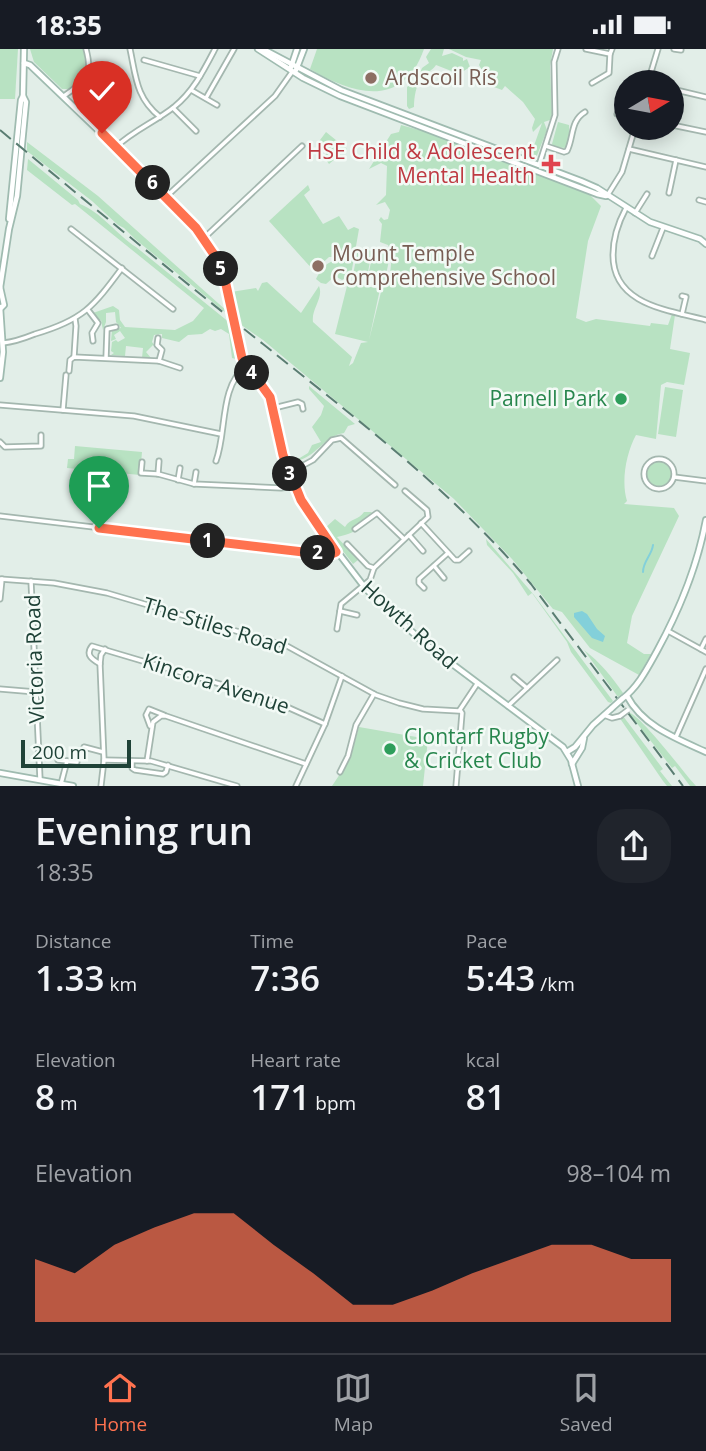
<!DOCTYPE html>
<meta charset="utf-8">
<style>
body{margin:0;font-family:"Open Sans",sans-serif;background:#20242c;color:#f1f3f6;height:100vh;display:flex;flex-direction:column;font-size:26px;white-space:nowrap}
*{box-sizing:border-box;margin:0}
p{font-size:23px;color:#9ea1a6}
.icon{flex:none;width:38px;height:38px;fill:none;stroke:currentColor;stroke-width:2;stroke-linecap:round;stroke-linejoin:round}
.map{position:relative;height:737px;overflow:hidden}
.panel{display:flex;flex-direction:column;background:#171b24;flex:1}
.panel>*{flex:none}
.needle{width:46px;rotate:80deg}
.controls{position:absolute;left:614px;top:21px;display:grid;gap:14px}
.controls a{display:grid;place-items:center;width:70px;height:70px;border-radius:50%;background:#171b24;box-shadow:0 4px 18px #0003;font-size:35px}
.scale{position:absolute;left:21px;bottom:18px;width:110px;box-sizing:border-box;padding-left:7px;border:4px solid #1f4237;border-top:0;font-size:19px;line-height:24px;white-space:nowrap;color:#1f4237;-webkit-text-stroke:5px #f3faf6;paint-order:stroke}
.pin{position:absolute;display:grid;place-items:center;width:60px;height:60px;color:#fff;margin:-72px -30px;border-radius:50% 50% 50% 0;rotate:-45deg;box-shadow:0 0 7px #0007}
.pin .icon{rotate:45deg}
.km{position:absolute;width:35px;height:35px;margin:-18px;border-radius:50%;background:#222;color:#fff;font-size:19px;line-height:35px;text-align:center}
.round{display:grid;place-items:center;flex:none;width:74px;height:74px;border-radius:28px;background:#20242c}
.overview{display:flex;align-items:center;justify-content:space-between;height:119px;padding:0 35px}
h1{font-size:38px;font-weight:600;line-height:52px}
.figures{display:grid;grid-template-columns:repeat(3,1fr);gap:10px;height:119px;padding:7px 35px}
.figures div{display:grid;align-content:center}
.figures b{font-size:35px;font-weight:600}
.figures small{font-size:19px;font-weight:400}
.figures p{font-size:19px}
.chart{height:196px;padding:14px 35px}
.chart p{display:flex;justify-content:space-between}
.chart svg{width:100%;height:126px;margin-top:7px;fill:#ff724f;opacity:.7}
.status{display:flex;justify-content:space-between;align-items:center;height:49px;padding:0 35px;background:#171b24;direction:ltr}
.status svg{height:19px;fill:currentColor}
.dock{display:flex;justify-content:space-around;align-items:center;height:98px;border-top:2px solid #363941;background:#171b24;font-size:19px;color:#9ea1a6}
.dock a{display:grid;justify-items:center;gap:4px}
.dock .on{color:#ff724f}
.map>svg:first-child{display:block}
.green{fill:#b8e2c2}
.water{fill:#83d0da}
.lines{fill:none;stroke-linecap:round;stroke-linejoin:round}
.stream{stroke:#83d0da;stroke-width:2}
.street-casing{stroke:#a4b7af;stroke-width:7}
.secondary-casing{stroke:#9fbbb0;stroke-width:8}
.street{stroke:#fff;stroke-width:3.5}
.secondary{stroke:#fff;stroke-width:4.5}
.rail{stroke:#5a7d72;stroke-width:2;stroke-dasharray:14 7;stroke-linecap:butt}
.street-bridge-casing{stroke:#a4b7af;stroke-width:7;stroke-linecap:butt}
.secondary-bridge-casing{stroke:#9fbbb0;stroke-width:8;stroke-linecap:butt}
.street-bridge{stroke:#fff;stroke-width:3.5}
.secondary-bridge{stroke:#fff;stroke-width:4.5}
.route-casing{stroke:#fff;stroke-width:14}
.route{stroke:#ff724f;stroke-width:9}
.education-dot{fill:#8d6e63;stroke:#f3faf6;stroke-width:2.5}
.health-dot{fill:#e0444e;stroke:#f3faf6;stroke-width:2.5}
.leisure-dot{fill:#2e9e5b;stroke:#f3faf6;stroke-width:2.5}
.labels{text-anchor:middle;stroke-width:5;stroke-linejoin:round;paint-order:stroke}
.education-label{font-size:21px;fill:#785e54;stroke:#f3faf6;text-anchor:start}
.health-label{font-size:21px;fill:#be3a42;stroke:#f3faf6;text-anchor:end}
.leisure-label{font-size:21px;fill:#27864d;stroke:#f3faf6;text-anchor:end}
.street-label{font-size:21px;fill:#1f4237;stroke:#f3faf6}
</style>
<div class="status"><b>18:35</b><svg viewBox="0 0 49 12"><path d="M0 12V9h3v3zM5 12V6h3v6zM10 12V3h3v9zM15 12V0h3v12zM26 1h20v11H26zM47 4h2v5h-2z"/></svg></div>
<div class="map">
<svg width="706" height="737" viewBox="0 0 706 737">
<rect width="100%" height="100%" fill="#e2eee8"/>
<!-- green -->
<g class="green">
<path d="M0,0H18L15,50H0Z"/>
<path d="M30,0H83C87,17 86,31 70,40H62L34,13Z"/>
<path d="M317,0H424C403,60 353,46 310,20Z"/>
<path d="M431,0H444L442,7L452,4L463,9V12L467,10L470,18L459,25L436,16C432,22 427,23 422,28C416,36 414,48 414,58L409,60L407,57V38L417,31L422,19L429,14L426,8Z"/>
<path d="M449,0H553L550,17L552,65L550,71L544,73L547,81L536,109L530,108L542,74L533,83L532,79L535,70L523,53L505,37L502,41L494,38L483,28V23L479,16L481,11L466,8Z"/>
<path d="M558,73L569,76L570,91L566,99L554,98L552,95Z"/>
<path d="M401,76L430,84L590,146L601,157L588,192L576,269L586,273L596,270L650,277L651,274L668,276L672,265L675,266L670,300L690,304L684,336L667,333L661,336L656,390L636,386C626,404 621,433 627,452L624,455L674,459L679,467L632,567L627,594L644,605H651L639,626L590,599L562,563L553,560L512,510L454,450L263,291L237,273L231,243L256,239L258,242L262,234L267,233L301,264L319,237C324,249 311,260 313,273L352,308L349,317L353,314L361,294L368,293L335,285L348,233L380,240L369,291L381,243L390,226L392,204L388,196L380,193L382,175L379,171L381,168L384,171L388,170L390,161L385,153L376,156L386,146L387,117L381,114L369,120L391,85L399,83Z"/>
<path d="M326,83L347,100L329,115L324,108L327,103L317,95Z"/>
<path d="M27,93L98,147L228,263L226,264L135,190L124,179L118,176L92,152L27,102Z"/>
<path d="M28,110L78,151L80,155C101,163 117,186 136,198L230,274L236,310L232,309L229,285L221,280L215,282L210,280L202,285L188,286L179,293L162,289V285L154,286L152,293L157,300L153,296L146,303L151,309H142L143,299L126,297L125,307L111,306L114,304L111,302L112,293L116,291L118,293L125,289L120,282L114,286L116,290L111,292L112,281L121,279L116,273L115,263L106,264V273L103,281L101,271H98L93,264L113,257L119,261L120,271L125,278L175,281L193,272L204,259L75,155L72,156L27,121Z"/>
<path d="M308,136L310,141L304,146L323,175L339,167L348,181L354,178L359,180L351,226L342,231L335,227L326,235L321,234L316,230C320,222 325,214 334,212L336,208H329L314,222L269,172Z"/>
<path d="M358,199L372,202L367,228L353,226Z"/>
<path d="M373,203L390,206L385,231L368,228Z"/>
<path d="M309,337L355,375L348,377L344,384C325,387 318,405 300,411L298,410L308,404L312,396L321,393L312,378L321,366L324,357L309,340Z"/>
<path d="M665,338L683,341L676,388L658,385Z"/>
<path d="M75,397L142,403L140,426L67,419L68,410H74Z"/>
<circle cx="659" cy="425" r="13"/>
<path d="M364,463H372C356,480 362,482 337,488L358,511L353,515L325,479L335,470L345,478C350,469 359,471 364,463Z"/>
<path d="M486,490L534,546L610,648L613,652L611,654L608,653L571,603L567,593L532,544L528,547L513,524L487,496Z"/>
<path d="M584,601C600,613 612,628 623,644L618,648Z"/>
<path d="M628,663C641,666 683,723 696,737H690L675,717L672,719Z"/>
<path d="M623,667L663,720L660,722L672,737H667L663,732L619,668Z"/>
<path d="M359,678L428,690L423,737H332L350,710Z"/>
</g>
<!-- water -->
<path class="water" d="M582,562L587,565L597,580L605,587L603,593L592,589L574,568V564Z"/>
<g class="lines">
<!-- stream -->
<path class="stream" d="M643,523C643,512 652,506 653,496"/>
<defs>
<g id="street">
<path d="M130,0C136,28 136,49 160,68"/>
<path d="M586,0L610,5L612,0"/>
<path d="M674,0L681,1"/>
<path d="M144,11L200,27"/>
<path d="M648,33L658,0"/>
<path d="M592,34L609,24L610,5"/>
<path d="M672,40L706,48"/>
<path d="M191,41L217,56"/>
<path d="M64,47C84,32 94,30 86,0"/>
<path d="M206,49L234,0"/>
<path d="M173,59L196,82"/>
<path d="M617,65L626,67"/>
<path d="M672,76L706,83"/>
<path d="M546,97L564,103L567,102C574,88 570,72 585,63"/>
<path d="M116,98C134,81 155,73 174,58C193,43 204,21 215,0"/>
<path d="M629,100L706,118"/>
<path d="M539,116L555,66L554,13L558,0"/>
<path d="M669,144L676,111"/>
<path d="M167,147L275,47L292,23"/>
<path d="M607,147L622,123L635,79"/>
<path d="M699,151L706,153"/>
<path d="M626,159C618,174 613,189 613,206C613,256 668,261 706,271"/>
<path d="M635,164L647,145"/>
<path d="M71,180L173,260"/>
<path d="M204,189L302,97"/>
<path d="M652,207L663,179"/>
<path d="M682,247L686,248L682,265"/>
<path d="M88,261L98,274L92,284L93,292"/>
<path d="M158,289L157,296L162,301L159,312"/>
<path d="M3,294C14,293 25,289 35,285C83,271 93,258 122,219"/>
<path d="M74,308L76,277L75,270"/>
<path d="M106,309L107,280L116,278"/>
<path d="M69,322L70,311L74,308L159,312L180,319"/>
<path d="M0,356L134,367L221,385"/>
<path d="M274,359L298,353L302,355L303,360"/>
<path d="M63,361L66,326"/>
<path d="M0,393L5,398L41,397V386"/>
<circle cx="659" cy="425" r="15"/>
<path d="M216,412C227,383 219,338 246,317"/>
<path d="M142,413L141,424L158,425L194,435L281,439L295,437"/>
<path d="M289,424L313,411L332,391L341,389L395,436"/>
<path d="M158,425L159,412"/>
<path d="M674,428L706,432"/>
<path d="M178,431L180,419"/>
<path d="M194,435L196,423"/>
<path d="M0,467L329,506L336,503"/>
<path d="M421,474L455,511H459L469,502"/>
<path d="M355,480L377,464L404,490"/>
<path d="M409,486L423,502"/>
<path d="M347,495L368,517L374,519"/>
<path d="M434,517L444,529"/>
<path d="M0,530L54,534L107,544L287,597L376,646L399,654L423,660L459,662L477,635"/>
<path d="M31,532L40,730"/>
<path d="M424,539L419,534V530L448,504"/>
<path d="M0,550L2,530"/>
<path d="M340,562L357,566"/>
<path d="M337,580L341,555L370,531L374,519L428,468L427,461L405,442"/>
<path d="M668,582L706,603"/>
<path d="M701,600L706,590"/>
<path d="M100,615C92,610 85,606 92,597L267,649L325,675"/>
<path d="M514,628L527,639"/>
<path d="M0,640L36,643"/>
<path d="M508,657L557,611"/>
<path d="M604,666L612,669L620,667"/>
<path d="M150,677L146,666L149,660L164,666"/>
<path d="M676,688L706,620"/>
<path d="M84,698L103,703"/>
<path d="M58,711L77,713"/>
<path d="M104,711L151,712L237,737"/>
<path d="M132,712V719L135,721L163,725L166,723L168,716"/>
<path d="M147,712L153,673L161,667H166L306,715"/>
<path d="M340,723L348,707L356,676L374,645"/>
<path d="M61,735L67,712"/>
<path d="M101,737L104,711L100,615L101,606L105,600"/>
<path d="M296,737L325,675L342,627"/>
<path d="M456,737L462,664L460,661"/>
</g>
<g id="secondary">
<path d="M258,0L303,29L340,47L597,145L606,147"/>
<path d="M263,0L341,41L581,132L597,139L650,173L700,190L706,195"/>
<path d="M24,14L30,16L167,147L204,189L215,207L225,231L241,306L269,348L289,424L307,463L366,540L423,593L563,698L571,711L578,737"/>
<path d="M291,18L297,0"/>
<path d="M296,21L304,0"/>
<path d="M9,170L21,51L23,47"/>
<path d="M0,238L4,256L1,259"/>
<path d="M0,239L9,180L17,147L26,53L23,47L24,0"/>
<path d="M0,258L3,303L0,329"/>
<path d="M627,647C643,677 675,689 706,703"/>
<path d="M622,650C638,638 647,620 657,602C680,560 697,519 706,471"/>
<path d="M567,703L575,698L593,676L612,659"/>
<path d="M572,715L582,699L584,689"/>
<path d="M0,724L73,737"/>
</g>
</defs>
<!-- street casing -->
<use href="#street" class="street-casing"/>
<!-- secondary casing -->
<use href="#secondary" class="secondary-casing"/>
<!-- street -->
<use href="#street" class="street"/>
<!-- secondary -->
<use href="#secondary" class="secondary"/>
<!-- rail -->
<path class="rail" d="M0,81C87,153 174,225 263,295C356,370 454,443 531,535L683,737"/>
<defs>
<path id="street-bridge" d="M620,667L628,661"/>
<path id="secondary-bridge" d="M612,659L622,650"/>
</defs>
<!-- street-bridge casing -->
<use href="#street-bridge" class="street-bridge-casing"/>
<!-- secondary-bridge casing -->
<use href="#secondary-bridge" class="secondary-bridge-casing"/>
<!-- street-bridge -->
<use href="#street-bridge" class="street-bridge"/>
<!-- secondary-bridge -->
<use href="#secondary-bridge" class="secondary-bridge"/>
</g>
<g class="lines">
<defs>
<path id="route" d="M99,479L329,506L336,503L301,451L283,406L270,348L242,309L225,231L215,207L196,179L102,84"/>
</defs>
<!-- route casing -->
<use href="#route" class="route-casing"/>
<!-- route -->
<use href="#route" class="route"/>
</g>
<!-- markers -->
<g class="education-dot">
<circle cx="371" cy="29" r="7"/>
<circle cx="318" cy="217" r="7"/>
</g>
<path class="health-dot" d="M547.5 104.5h7v7h7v7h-7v7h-7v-7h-7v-7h7z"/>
<g class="leisure-dot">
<circle cx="621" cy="350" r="7"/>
<circle cx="390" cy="700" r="7"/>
</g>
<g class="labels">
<!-- education labels -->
<g class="education-label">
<text x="385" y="36">Ardscoil Rís</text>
<text x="332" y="212">Mount Temple<tspan x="332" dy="24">Comprehensive School</tspan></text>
</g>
<!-- health labels -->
<g class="health-label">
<text x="535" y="110">HSE Child &amp; Adolescent<tspan x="535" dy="24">Mental Health</tspan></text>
</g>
<!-- leisure labels -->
<g class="leisure-label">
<text x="607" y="357">Parnell Park</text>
<text x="404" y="695" text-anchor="start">Clontarf Rugby<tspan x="404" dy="24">&amp; Cricket Club</tspan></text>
</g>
<!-- street labels -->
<g class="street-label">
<text transform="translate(409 576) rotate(42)" y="7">Howth Road</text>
<text transform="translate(215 577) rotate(17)" y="7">The Stiles Road</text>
<text transform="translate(35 610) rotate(-92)" y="7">Victoria Road</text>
<text transform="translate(216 635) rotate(18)" y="7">Kincora Avenue</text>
</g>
</g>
</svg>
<div class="controls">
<a><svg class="needle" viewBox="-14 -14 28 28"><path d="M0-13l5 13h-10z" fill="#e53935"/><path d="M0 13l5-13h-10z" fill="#9ea1a6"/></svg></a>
</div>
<div class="scale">200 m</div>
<div class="pin" style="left:99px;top:479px;background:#1e9e55"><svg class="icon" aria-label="arrive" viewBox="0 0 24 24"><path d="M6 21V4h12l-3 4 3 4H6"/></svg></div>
<div class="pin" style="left:102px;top:84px;background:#d93025"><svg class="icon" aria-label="check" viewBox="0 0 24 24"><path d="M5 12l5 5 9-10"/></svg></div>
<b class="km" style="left:208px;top:492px">1</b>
<b class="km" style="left:318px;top:504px">2</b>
<b class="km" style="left:290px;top:425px">3</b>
<b class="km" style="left:252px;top:324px">4</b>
<b class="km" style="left:221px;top:220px">5</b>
<b class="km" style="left:153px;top:134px">6</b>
</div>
<section class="panel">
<div class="overview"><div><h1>Evening run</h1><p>18:35</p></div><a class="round"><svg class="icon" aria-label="share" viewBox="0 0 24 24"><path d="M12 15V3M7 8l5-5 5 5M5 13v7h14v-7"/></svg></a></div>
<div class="figures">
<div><p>Distance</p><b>1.33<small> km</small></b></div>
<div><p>Time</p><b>7:36</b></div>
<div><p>Pace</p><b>5:43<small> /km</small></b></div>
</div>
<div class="figures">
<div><p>Elevation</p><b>8<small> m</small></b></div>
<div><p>Heart rate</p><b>171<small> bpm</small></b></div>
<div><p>kcal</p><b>81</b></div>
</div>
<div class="chart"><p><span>Elevation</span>98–104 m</p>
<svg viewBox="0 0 160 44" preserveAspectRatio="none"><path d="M0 44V22L10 27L20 17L30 11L40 6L50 6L60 17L70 27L80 38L90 38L100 33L110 27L120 22L130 17L140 17L150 22L160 22V44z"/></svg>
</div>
</section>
<nav class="dock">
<a class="on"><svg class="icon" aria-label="home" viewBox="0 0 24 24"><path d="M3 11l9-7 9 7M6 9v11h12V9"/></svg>Home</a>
<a><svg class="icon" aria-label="map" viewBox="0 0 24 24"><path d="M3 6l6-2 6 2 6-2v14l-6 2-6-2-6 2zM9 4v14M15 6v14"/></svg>Map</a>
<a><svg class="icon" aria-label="saved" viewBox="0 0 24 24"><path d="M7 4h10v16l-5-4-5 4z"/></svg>Saved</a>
</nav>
